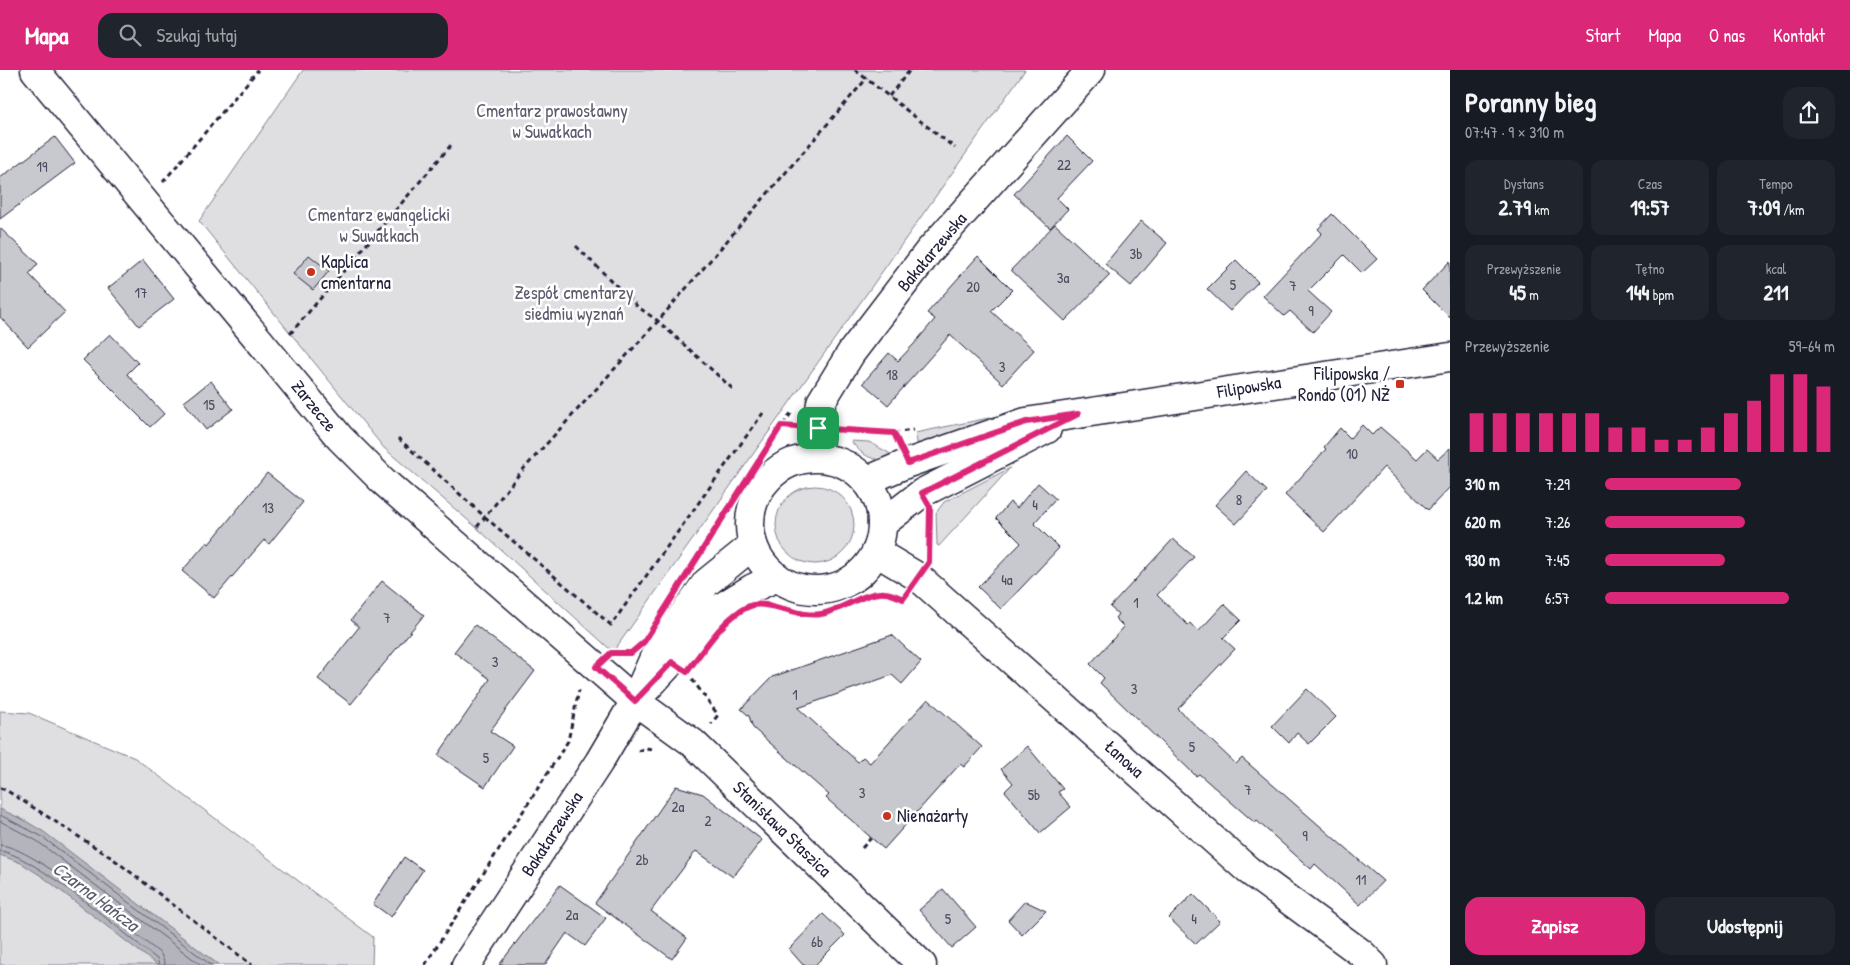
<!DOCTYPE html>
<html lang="pl">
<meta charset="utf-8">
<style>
body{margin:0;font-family:"Patrick Hand",sans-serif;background:#20242c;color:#f1f3f6;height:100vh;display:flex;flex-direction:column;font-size:19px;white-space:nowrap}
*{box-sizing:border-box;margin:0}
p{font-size:16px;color:#9ea1a6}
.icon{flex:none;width:28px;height:28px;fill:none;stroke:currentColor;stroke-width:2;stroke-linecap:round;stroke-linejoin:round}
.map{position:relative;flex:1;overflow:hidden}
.panel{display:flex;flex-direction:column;background:#171b24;width:400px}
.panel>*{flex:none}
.pin{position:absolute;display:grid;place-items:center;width:42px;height:42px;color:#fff;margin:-21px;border-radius:10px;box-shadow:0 2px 8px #0006}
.round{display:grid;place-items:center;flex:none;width:52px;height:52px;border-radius:15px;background:#20242c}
.overview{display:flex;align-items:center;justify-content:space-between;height:85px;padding:0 15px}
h1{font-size:28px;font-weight:700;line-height:38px}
.stats{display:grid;grid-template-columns:repeat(3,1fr);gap:8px;height:85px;padding:5px 15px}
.stats div{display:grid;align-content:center;border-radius:12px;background:#20242c;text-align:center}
.stats b{font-size:21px;font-weight:700}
.stats small{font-size:14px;font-weight:400}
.stats p{font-size:14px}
.chart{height:140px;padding:10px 15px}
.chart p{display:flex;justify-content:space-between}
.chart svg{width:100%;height:90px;margin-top:5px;stroke:#db2777;stroke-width:6}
.action{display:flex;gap:10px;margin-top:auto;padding:10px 15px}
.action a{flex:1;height:58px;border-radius:15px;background:#db2777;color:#fff;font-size:20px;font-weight:700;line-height:58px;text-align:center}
.action a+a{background:#20242c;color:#f1f3f6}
ul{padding:0 15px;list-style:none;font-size:16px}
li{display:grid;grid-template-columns:80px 60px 1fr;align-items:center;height:38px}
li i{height:12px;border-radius:6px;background:#db2777}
header{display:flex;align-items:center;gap:30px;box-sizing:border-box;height:70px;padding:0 25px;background:#db2777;color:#fff}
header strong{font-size:24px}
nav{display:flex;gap:28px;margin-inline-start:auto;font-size:18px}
.search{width:350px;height:45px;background:#20242c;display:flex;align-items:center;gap:12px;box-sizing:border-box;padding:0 18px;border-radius:15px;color:#9ea1a6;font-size:19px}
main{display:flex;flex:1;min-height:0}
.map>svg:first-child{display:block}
.green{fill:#dfdfe2;stroke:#80808e}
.water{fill:#b4b4bc;stroke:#7a7a88}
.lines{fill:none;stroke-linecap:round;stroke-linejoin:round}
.shore{stroke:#5c5c6f;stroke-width:1}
.building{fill:#c8c8cf;stroke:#22223b}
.minor-casing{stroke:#22223b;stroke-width:31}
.path{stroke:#22223b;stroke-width:3;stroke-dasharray:5 4;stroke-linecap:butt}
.minor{stroke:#fff;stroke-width:28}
.route-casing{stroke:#fff;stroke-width:10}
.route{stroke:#db2777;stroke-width:6}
.poi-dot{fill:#c8321e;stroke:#fff;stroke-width:2}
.labels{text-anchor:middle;stroke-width:5;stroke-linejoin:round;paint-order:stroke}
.number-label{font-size:15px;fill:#4c4c60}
.park-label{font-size:18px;fill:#5b5b6d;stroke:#fff}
.street-label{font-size:18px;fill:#22223b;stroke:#fff}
.poi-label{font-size:18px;fill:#22223b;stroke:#fff;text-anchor:start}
.water-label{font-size:19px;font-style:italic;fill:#5c5c6f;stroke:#fff}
</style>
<header>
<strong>Mapa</strong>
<div class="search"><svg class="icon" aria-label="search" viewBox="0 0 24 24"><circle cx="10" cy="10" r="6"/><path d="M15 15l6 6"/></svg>Szukaj tutaj</div>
<nav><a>Start</a><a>Mapa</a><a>O nas</a><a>Kontakt</a></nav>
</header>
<main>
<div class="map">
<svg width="1450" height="895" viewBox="0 0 1450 895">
<rect width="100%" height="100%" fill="#fff"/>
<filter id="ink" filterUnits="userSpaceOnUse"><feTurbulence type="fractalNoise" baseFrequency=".02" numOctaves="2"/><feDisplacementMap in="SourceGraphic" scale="10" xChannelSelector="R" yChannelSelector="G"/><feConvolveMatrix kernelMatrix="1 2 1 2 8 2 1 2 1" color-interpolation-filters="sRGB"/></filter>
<g filter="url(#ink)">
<!-- green -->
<g class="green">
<path d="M303,0H1025L613,582L477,458L384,378L199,151Z"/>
<path d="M1013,343L919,380L915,363Z"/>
<path d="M851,371L869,372L889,383L892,390C873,391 863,387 851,371Z"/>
<path d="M1010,398L939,476L937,475L936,443L944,432Z"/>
<circle cx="815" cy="455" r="39"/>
<path d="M0,641L29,643L135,688L373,867L372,895H0Z"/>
</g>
<!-- water -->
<path class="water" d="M0,739L24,750L44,762L219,895H157L43,807L21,793L0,785Z"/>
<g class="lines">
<!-- shore -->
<g class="shore">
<path d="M0,745L41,766L211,895"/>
<path d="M0,751L37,771L201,895"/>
<path d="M0,775C33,776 131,861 161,884L165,895"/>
<path d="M0,781C33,784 126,865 157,889L159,895"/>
</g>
</g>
<!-- building -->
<g class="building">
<path d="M1067,66L1092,91L1057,128L1068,139L1050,158L1014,124Z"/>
<path d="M55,67L75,93L0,149V108Z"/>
<path d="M1332,144L1377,189L1362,203L1344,185L1308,221L1331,242L1313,262L1290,241L1284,246L1263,226L1322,163L1318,159Z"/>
<path d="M1141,151L1167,173L1131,216L1105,194Z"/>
<path d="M1055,154L1110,205L1065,251L1011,200Z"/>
<path d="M0,158L38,194L29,204L65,242L28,277L0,247Z"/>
<path d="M309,185L329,201L313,220L293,204Z"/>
<path d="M978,186L1012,220L991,241L1034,280L1003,314L950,265L888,335L863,313L889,283L898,291L914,274L935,249L927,243Z"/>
<path d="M143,190L174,229L139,256L108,218Z"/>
<path d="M1236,190L1258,212L1230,241L1207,219Z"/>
<path d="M1450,191V248L1422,220Z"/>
<path d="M110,264L138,293L127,304L164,344L150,357L83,290Z"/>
<path d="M211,311L233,339L206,360L184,332Z"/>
<path d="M1362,355L1372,365L1380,357L1417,389L1427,379L1438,389L1450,378V417L1428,440L1384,397L1324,462L1285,425L1326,379L1324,377L1340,358L1350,368Z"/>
<path d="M1246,401L1267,421L1236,454L1215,435Z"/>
<path d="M267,403L303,432L269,474L264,470L214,528L182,501L207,472L209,474Z"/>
<path d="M1038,413L1056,429L1034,453L1059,478L1001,539L978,517L1021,473L996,448L1010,432L1017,438Z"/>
<path d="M1173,469L1194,487L1157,525L1188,555L1190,553L1198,562L1224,534L1241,550L1223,568L1235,579L1178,639L1236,694L1242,688L1383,811L1360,835L1315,794L1311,799L1257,751L1255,753L1199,704L1196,706L1100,613L1104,608L1090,594L1124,557L1115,548L1118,544L1110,537Z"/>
<path d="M382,511L424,545L351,634L318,609L359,557L351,550Z"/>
<path d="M475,555L535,601L490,661L513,676L485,717L438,685L490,609L454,582Z"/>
<path d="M892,565L921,592L902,614L892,605L798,638L858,692L863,687L870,693L928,629L982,677L964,697L960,694L884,779L826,728L829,725L753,658L749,646L741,639L772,607Z"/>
<path d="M1307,619L1336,647L1309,674L1297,663L1289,673L1272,656Z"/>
<path d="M1027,676L1063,719L1058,722L1071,737L1040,763L1005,721L1013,713L1001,699Z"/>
<path d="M676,716L703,724L762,770L733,807L696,781L651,841L687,868L672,889L595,833Z"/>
<path d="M404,787L423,800L391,847L373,834Z"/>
<path d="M560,815L606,848L585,876L567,863L545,895H499Z"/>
<path d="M943,819L976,857L952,878L919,840Z"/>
<path d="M1193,824L1220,851L1196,874L1169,848Z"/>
<path d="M1025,831L1046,841L1022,865L1008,850Z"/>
<path d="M823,844L845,865L815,895H803L789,879Z"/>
</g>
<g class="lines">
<defs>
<g id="minor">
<path d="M35,0L340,368L383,411L635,631L693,673L922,895"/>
<path d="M819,387L818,358L821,332L851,283L929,181L1091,0"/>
<circle cx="816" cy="454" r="66"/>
<path d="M866,411L908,393L1026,352L1450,287"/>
<path d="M882,454L922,423L1047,359"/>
<path d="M876,482L918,507L1248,800L1361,883L1373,895"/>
<path d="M648,617L722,537L753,518L777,507"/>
<path d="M466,895L599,692L635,631L657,581L706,513L753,475"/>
</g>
</defs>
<!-- minor casing -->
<use href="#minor" class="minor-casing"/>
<!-- path -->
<g class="path">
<path d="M855,0L955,78"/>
<path d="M889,26L910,0"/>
<path d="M163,112L258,0"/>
<path d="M576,176L638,237L658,251L734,320"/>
<path d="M290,264L452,74"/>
<path d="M844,360L894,363L897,369"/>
<path d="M894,363L913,360"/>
<path d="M398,368L485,447L611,555L763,343"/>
<path d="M477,457L520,403L658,251L867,8"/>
<path d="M705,476L791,343"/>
<path d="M929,481L930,453"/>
<path d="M778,538C791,541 805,546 820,544C843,542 865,519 889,523"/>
<path d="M692,609L718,645L711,654"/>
<path d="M638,681L646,678L651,679"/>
<path d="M0,718L6,720L112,788L252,895"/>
<path d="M862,778L871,768"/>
<path d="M425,895L568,671L579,620"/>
</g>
<!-- minor -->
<use href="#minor" class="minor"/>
</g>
</g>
<g class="lines" filter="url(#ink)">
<defs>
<path id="route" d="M1078,344L922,423L930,437L929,492L903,529C898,527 891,523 885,523C865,521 843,540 821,544C800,548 770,531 753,535C727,542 702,582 687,602L672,592L635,631L596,597L611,583H631L644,572L781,356L894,363L908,393L1026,352Z"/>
</defs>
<!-- route casing -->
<use href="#route" class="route-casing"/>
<!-- route -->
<use href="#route" class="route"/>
</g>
<!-- markers -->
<g class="poi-dot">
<circle cx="311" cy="202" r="5"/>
<rect x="1395" y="309" width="10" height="10" rx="2.5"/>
<circle cx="887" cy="746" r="5"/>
</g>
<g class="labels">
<!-- number labels -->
<g class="number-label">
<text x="1064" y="100">22</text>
<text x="42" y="102">19</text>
<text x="1136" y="189">3b</text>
<text x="1063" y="213">3a</text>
<text x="1233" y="220">5</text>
<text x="1293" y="221">7</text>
<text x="973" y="222">20</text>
<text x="141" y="228">17</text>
<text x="1311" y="246">9</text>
<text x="1002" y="302">3</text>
<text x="892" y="310">18</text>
<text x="209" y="340">15</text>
<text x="1352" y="389">10</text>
<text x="1239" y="435">8</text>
<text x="1035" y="440">4</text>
<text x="268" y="443">13</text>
<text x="1007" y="515">4a</text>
<text x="1136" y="538">1</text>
<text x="387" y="553">7</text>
<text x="495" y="597">3</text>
<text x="1134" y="624">3</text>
<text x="795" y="630">1</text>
<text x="1192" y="682">5</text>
<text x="486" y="693">5</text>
<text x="1248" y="725">7</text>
<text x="862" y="728">3</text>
<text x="1034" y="730">5b</text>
<text x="678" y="742">2a</text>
<text x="708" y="756">2</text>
<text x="1305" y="771">9</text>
<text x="642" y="795">2b</text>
<text x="1361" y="815">11</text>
<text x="572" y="850">2a</text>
<text x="948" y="854">5</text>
<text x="1194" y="854">4</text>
<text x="817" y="877">6b</text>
</g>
<!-- park labels -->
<g class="park-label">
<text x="552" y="47">Cmentarz prawosławny<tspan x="552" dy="21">w Suwałkach</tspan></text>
<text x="379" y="151">Cmentarz ewangelicki<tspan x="379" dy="21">w Suwałkach</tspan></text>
<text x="574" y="229">Zespół cmentarzy<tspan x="574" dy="21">siedmiu wyznań</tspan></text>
</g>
<!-- street labels -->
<g class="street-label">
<text transform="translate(932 182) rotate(-50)" y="6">Bakałarzewska</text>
<text transform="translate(1249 317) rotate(-9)" y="6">Filipowska</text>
<text transform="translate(314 336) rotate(51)" y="6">Zarzecze</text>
<text transform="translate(1124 689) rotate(42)" y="6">Łanowa</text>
<text transform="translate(782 759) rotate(44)" y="6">Stanisława Staszica</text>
<text transform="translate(552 764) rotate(-57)" y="6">Bakałarzewska</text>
</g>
<!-- poi labels -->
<g class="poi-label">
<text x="321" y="198">Kaplica<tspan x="321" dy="21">cmentarna</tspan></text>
<text x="1390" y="310" text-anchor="end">Filipowska /<tspan x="1390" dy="21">Rondo (01) NŻ</tspan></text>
<text x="897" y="752">Nienażarty</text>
</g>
<!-- water labels -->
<g class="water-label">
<text transform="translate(96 826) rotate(37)" y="7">Czarna Hańcza</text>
</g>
</g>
</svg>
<div class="pin" style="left:818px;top:358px;background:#1e9e55"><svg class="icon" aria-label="arrive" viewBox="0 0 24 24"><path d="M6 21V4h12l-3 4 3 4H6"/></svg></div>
</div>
<section class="panel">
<div class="overview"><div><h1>Poranny bieg</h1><p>07:47 · 9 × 310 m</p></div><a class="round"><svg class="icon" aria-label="share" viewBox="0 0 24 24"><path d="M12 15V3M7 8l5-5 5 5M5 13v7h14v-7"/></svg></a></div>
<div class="stats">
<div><p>Dystans</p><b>2.79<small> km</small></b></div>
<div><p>Czas</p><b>19:57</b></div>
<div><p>Tempo</p><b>7:09<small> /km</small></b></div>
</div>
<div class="stats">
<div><p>Przewyższenie</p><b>45<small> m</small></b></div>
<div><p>Tętno</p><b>144<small> bpm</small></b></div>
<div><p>kcal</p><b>211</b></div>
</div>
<div class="chart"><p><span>Przewyższenie</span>59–64 m</p>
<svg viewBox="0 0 160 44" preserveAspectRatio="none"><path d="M5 44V25M15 44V25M25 44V25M35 44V25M45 44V25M55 44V25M65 44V32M75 44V32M85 44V38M95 44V38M105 44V32M115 44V25M125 44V19M135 44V6M145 44V6M155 44V12"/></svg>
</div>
<ul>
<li><b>310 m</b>7:29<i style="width:59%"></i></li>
<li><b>620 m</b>7:26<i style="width:61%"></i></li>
<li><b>930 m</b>7:45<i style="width:52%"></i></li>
<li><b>1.2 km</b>6:57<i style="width:80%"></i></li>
</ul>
<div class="action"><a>Zapisz</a><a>Udostępnij</a></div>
</section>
</main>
